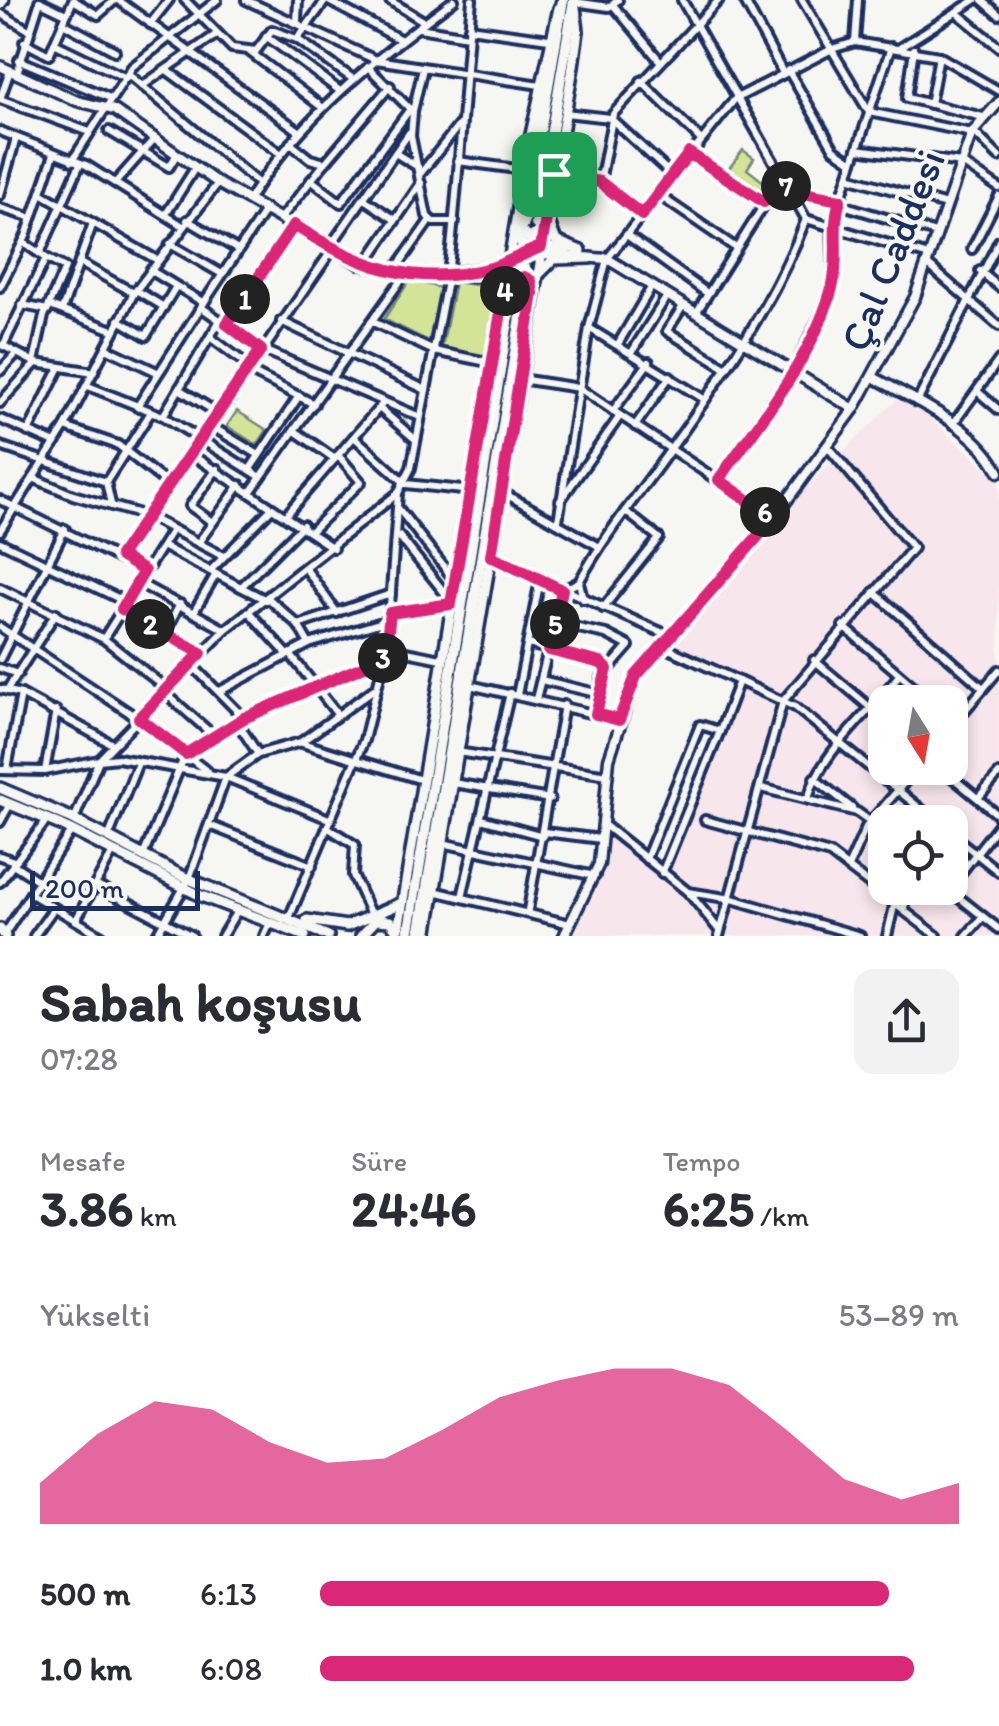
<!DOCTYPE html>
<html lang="tr">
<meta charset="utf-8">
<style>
body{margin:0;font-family:Itim,sans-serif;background:#f2f2f3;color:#2b2b33;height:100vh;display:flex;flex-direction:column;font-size:38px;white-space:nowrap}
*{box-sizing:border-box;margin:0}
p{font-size:32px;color:#7c7c81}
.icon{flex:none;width:55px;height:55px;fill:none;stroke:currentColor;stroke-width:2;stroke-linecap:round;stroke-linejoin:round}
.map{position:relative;height:936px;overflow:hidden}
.side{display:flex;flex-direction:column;background:#fff;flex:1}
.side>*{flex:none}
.needle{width:65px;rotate:169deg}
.fabs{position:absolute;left:868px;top:685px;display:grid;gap:20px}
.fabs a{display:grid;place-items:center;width:100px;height:100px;border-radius:20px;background:#fff;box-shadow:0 5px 15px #0003;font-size:50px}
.scale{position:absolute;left:30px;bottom:25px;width:170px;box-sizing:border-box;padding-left:10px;border:5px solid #1b2f5e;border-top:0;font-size:28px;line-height:35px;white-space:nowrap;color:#1b2f5e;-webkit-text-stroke:8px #f6f6f2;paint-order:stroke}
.pin{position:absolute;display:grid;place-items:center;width:85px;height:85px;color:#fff;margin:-42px;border-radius:20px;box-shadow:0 5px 15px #0006}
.km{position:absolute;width:50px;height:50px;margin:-25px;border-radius:50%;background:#222;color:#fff;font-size:28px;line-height:50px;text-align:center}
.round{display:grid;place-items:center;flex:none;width:105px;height:105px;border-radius:20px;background:#f2f2f3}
.head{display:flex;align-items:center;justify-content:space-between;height:170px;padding:0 40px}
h1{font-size:55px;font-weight:700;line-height:75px}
.metrics{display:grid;grid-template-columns:repeat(3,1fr);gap:15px;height:170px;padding:10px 40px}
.metrics div{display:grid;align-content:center}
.metrics b{font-size:50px;font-weight:700}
.metrics small{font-size:28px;font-weight:400}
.metrics p{font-size:28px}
.chart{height:280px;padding:20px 40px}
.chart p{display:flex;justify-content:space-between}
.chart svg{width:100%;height:180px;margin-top:10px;fill:#db2777;opacity:.7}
ul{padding:0 40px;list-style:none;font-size:32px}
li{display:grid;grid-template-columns:160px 120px 1fr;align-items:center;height:75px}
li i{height:25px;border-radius:12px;background:#db2777}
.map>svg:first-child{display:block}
.built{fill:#f7e6eb;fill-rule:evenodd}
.green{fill:#d3e498;stroke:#778a7b;stroke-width:2.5}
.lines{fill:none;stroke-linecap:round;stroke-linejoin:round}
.minor-casing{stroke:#1b2f5e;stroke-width:14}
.tertiary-casing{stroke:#1b2f5e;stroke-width:15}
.secondary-casing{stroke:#1b2f5e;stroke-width:16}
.primary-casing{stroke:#1b2f5e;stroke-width:18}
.minor{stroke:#f6f6f2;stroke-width:6}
.tertiary{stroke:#f6f6f2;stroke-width:8}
.secondary{stroke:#f6f6f2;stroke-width:9}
.primary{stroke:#f6f6f2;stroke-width:10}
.route-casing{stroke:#fff;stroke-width:20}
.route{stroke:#db2777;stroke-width:12}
.labels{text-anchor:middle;stroke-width:8;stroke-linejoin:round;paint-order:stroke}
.street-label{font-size:42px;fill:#1b2f5e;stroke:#f6f6f2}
</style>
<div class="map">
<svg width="999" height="936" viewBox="0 0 999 936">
<rect width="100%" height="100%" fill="#f6f6f2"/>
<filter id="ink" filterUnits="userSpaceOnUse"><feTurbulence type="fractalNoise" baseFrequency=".01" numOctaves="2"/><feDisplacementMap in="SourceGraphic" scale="20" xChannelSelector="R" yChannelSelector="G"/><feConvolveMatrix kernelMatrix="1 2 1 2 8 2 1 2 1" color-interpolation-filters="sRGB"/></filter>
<g filter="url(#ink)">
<!-- built -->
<path class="built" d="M903,394L999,480V936H572L570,924L595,876L610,830L663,872L732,679L660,645L774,518ZM885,702H950V768H885ZM885,822H950V888H885Z"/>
<!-- green -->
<g class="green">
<path d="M743,150L754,158L747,169L765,183L758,193L727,171Z"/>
<path d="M410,280L441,288L429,341L384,319Z"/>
<path d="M455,282L498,288L488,356L442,348Z"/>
<path d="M237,411L267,430L257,445L227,426Z"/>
</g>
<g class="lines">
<defs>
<g id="minor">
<path d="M118,0L299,131"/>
<path d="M185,0L232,48L256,51L272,30L297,39L326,0"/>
<path d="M246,0L376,60L540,85"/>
<path d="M327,0L401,40"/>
<path d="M389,0L425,22"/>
<path d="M682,0L806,219L929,256"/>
<path d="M744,0L783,73"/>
<path d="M802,0L869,112L972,133"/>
<path d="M982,0L999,15"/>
<path d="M39,1L66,14"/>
<path d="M574,2L609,7L618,0"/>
<path d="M614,6L660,61"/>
<path d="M956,12L999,47"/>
<path d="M0,13L29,30"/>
<path d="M297,21L298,0"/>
<path d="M63,23L115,51"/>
<path d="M150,24L169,0"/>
<path d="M419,28L468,36"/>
<path d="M469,28L549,39"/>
<path d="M266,36L340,91"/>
<path d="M297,39L353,79"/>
<path d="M24,42L49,55L73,0L98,15L115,0"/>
<path d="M855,42L858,0"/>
<path d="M54,43L126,78"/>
<path d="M901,47L975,0"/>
<path d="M914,49L907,98L983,117"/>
<path d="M250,52L323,108"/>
<path d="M19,60L110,98"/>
<path d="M368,67L413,112L411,136L427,216L433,222H455"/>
<path d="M788,70L834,149L853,162"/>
<path d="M168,71L281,154"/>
<path d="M17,73L40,1"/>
<path d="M128,74L259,184"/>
<path d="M641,81L699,138"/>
<path d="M142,86L217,34"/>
<path d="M0,99L87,131"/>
<path d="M0,99L10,71"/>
<path d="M930,104L939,56"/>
<path d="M413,111L423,68"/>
<path d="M565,113L610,118L672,175"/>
<path d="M0,131L86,165L183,226"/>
<path d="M109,131L169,167L177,154"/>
<path d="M973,131L999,157"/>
<path d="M290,143L310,159L325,163L390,86"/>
<path d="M857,149L962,163L999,188"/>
<path d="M395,153L418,167"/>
<path d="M690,153L764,202"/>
<path d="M72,161L132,67L217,0"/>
<path d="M458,161L524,170"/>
<path d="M421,173L459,125"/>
<path d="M554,174L600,182"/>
<path d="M848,177L946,205"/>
<path d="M311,180L341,203L410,109"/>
<path d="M116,182L155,138"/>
<path d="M788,190L840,200"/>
<path d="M41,193L157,260"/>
<path d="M0,195L16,138"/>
<path d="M660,196L736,248"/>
<path d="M249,199C302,116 376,58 454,0"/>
<path d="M364,199L394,219"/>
<path d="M839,204L936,233"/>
<path d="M0,208L32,218"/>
<path d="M266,209L201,307L261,349L420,417"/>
<path d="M166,214L195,168"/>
<path d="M642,215L600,182L613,114L719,0"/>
<path d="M282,217L324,164"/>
<path d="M187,220L238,250"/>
<path d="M628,236L707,293"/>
<path d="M170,244L222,274"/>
<path d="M329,248L409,133"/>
<path d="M972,249L999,196"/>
<path d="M41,251L80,164"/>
<path d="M80,263L134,293"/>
<path d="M926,263L999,326"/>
<path d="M365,265L421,183"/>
<path d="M150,270L204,303"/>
<path d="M395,270L430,220"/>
<path d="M980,271L999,287"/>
<path d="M448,275C459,183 463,92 472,0"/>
<path d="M0,287L26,236L54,154"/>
<path d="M136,290L164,307"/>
<path d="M22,305L48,310"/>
<path d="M50,306L113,330"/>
<path d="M683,306L667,331L725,367"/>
<path d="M62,310L93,223"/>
<path d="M696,313L781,178"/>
<path d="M119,320L146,336L175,288"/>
<path d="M281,321L426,390"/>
<path d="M373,322L434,351L492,363"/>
<path d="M227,324L293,226"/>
<path d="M589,328L704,399"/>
<path d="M210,337L249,366"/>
<path d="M618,344L652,286"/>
<path d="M2,345L36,363L94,372"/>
<path d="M3,346L46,258L23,242"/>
<path d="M106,348L157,372"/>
<path d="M632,352L667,296"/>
<path d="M34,362L44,316L65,268L46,258"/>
<path d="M247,370L314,404"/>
<path d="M0,371L15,355"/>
<path d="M520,379L579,388L774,518"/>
<path d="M88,386L163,416L261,477"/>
<path d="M179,389L219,414"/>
<path d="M977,391L999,410"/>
<path d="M917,402L999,241"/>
<path d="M0,403L36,363"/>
<path d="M137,407L201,307"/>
<path d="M379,408L415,439"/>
<path d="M613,411L649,362"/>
<path d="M163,416L220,320"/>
<path d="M0,419L55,443"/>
<path d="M953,424L999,360"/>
<path d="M211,426L259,455"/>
<path d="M635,426L670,376"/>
<path d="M65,427L118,445L169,485"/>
<path d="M295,431L335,459"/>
<path d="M28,432L59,369"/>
<path d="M354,437L406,484L472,491"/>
<path d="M0,446L106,482L111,504"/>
<path d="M192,455L333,548"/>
<path d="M250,469L299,396"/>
<path d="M33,478L73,495L147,516L223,556"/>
<path d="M719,480L793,371L825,306L834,283L832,225L891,47"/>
<path d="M106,482L151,412"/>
<path d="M251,491L406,273"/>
<path d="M502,492L598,546"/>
<path d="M0,500L144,571"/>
<path d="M560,501L620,416"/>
<path d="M398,508L455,581"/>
<path d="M287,514L384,402"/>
<path d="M558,521L589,328L607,259L735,99L832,49L855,42L939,56L999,91"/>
<path d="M212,522L190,506L217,469"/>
<path d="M0,531L65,427L134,293L218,183"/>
<path d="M311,531L361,482L338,455"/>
<path d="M399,536L452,602"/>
<path d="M0,542L124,601"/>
<path d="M198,543L240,485"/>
<path d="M164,547L266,600"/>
<path d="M121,557L332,250"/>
<path d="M491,557L670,636"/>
<path d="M306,569L337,613"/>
<path d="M211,570L272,508"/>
<path d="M137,582L225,630"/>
<path d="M241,587L303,525"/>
<path d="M0,588L104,639L167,689"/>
<path d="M874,592L983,688"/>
<path d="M268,598L298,625L309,644"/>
<path d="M583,599L579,582C605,534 639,494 670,450C722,377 774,303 806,219"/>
<path d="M603,608L659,538L625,511"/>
<path d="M122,609L201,653"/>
<path d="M194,612L216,574"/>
<path d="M249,612L288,655"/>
<path d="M390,613L451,604"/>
<path d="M555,623L606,634L629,646L602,677L597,714"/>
<path d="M298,625L391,594"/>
<path d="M843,626L932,702"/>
<path d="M0,627L139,719L208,772"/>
<path d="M165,633L180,604"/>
<path d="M104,638L172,530"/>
<path d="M528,644L601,663L607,669"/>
<path d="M660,645L795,707L937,822"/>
<path d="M387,648L441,659"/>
<path d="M290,654L337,714"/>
<path d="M0,659L65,529"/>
<path d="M814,660L885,720"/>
<path d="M191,664L245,719"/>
<path d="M0,668L18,674"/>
<path d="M541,680L600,694"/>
<path d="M470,685L619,720"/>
<path d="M0,689L21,694L112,744"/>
<path d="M7,690L56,613"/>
<path d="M220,691L309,644L389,620"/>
<path d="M164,692L213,735"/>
<path d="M517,695L540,580"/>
<path d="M536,699L563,590L579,582"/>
<path d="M237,722L258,754"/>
<path d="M950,728L999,670"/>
<path d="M302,743L422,780"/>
<path d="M457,752L608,775"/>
<path d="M941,768L999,816"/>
<path d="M7,769L21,694"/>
<path d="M0,770L45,771L99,760L225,630L397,494"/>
<path d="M45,771L56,711"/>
<path d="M814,778L852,808"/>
<path d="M453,783L550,799"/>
<path d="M761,788L857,812L871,822"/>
<path d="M978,798L999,774"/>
<path d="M808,799C820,752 870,713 899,675"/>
<path d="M481,819L543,836"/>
<path d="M74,820L99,760L118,758L226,777L329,819"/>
<path d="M705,820L830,854L937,936"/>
<path d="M0,822L10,804"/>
<path d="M603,824L688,892L732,899L860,936"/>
<path d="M209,825L312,866"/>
<path d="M327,827L355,845L353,875L371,915"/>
<path d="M544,832L601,839"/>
<path d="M950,833L999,872"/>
<path d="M108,838L138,763"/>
<path d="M442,843L595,876"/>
<path d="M0,856L14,861"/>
<path d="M143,856L186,753L237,722L385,657"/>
<path d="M646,859L700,725L720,731L739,681"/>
<path d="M13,864L39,881"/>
<path d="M849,865L866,827L917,768"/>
<path d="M662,873L720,731"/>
<path d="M0,882L47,820"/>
<path d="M95,885L192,936"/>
<path d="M950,887L999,824"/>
<path d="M947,888L999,929"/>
<path d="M434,891L570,924"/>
<path d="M689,893L719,930"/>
<path d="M31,894L102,936"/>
<path d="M462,897L510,693"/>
<path d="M904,908L909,888"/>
<path d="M528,910L564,705"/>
<path d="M289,918L364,740L387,648L398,493L411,468L448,276"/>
<path d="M76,920L113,852"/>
<path d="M4,935L71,831"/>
<path d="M34,936L54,908"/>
<path d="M156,936L189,879L226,777L258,754L301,742L374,689"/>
<path d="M222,936L237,911"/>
<path d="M264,936L270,923"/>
<path d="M719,936L783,701L913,548L827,446"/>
<path d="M887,936L895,902"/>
<path d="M966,936L983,917"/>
</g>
<g id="tertiary">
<path d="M0,5L4,0"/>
<path d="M0,66L77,101L114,110L218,183L360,264L406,273L472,277L493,275L542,254L607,259"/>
<path d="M606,258L854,409"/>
<path d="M452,273L490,268L541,247L568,249"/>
<path d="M873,377C916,401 976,426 999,472"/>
<path d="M564,936L599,864L609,759L636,676L774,518L854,409L915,297L972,133L999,102"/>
</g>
<g id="secondary">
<path d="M549,222L556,241L581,251"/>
<path d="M516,226L528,238L542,231"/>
<path d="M514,235L533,257"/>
<path d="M509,261L526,269L534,280"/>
<path d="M493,275L505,289L520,277H527L533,286"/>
<path d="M537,276L554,259L590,258"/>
<path d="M0,788L71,818L184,877L328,936"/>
<path d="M0,800L61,825L199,895L305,936"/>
<path d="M307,920L347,926L402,903"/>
<path d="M0,929L5,936"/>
<path d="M361,936L376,920L390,921L397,931"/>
<path d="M397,936L528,148L559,8"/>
<path d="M427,936L572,73L578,31L575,7"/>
</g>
<g id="primary">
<path d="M524,224L563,0"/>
<path d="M536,224L574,0"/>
<path d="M408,936L513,291"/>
<path d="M419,936L525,292"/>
</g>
</defs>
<!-- minor casing -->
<use href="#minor" class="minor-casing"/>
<!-- tertiary casing -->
<use href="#tertiary" class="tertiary-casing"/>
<!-- secondary casing -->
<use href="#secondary" class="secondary-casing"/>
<!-- primary casing -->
<use href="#primary" class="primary-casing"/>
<!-- minor -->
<use href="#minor" class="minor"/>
<!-- tertiary -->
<use href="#tertiary" class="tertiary"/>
<!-- secondary -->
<use href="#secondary" class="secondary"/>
<!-- primary -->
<use href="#primary" class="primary"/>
</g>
</g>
<g class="lines" filter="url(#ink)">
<defs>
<path id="route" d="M689,153L764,202L781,178L788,190L840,200C831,229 840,255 833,284C815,356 760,420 719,480L774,518L636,676L619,720L596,714L607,669L601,663L549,650L562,590L491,556L533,293L531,281L524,277L512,280L505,289L451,604L390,613L385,657L244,718L186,754L139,718L201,653L122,609L144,571L120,556L261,350L227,324L294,225C359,267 415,288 491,268C508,263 524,253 541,247L554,174L600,182L642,215Z"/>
</defs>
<!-- route casing -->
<use href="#route" class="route-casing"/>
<!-- route -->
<use href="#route" class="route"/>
</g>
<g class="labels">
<!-- street labels -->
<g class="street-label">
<text transform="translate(892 250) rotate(-68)" y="15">Çal Caddesi</text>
</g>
</g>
</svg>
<div class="fabs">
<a><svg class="needle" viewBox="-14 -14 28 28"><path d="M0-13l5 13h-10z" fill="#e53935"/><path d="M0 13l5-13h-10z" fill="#7c7c81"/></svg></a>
<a><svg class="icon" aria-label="locate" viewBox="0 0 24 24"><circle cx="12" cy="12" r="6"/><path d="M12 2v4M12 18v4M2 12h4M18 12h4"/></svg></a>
</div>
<div class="scale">200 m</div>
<div class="pin" style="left:554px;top:174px;background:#1e9e55"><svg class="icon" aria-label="arrive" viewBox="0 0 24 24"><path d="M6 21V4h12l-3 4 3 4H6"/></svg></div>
<b class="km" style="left:245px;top:299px">1</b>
<b class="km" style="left:150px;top:624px">2</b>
<b class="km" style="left:383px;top:658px">3</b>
<b class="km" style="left:505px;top:291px">4</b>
<b class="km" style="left:555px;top:624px">5</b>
<b class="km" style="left:765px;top:512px">6</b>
<b class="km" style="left:786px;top:186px">7</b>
</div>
<section class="side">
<div class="head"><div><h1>Sabah koşusu</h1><p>07:28</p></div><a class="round"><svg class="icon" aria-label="share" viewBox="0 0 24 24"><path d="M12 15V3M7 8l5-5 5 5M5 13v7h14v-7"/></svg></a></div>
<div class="metrics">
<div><p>Mesafe</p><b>3.86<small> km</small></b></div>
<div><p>Süre</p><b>24:46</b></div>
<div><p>Tempo</p><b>6:25<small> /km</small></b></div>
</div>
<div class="chart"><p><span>Yükselti</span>53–89 m</p>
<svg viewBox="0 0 160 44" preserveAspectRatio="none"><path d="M0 44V34L10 22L20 14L30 16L40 24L50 29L60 28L70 21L80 13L90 9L100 6L110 6L120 10L130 21L140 33L150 38L160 34V44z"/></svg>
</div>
<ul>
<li><b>500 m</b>6:13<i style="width:89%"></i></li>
<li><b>1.0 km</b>6:08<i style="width:93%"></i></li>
</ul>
</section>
